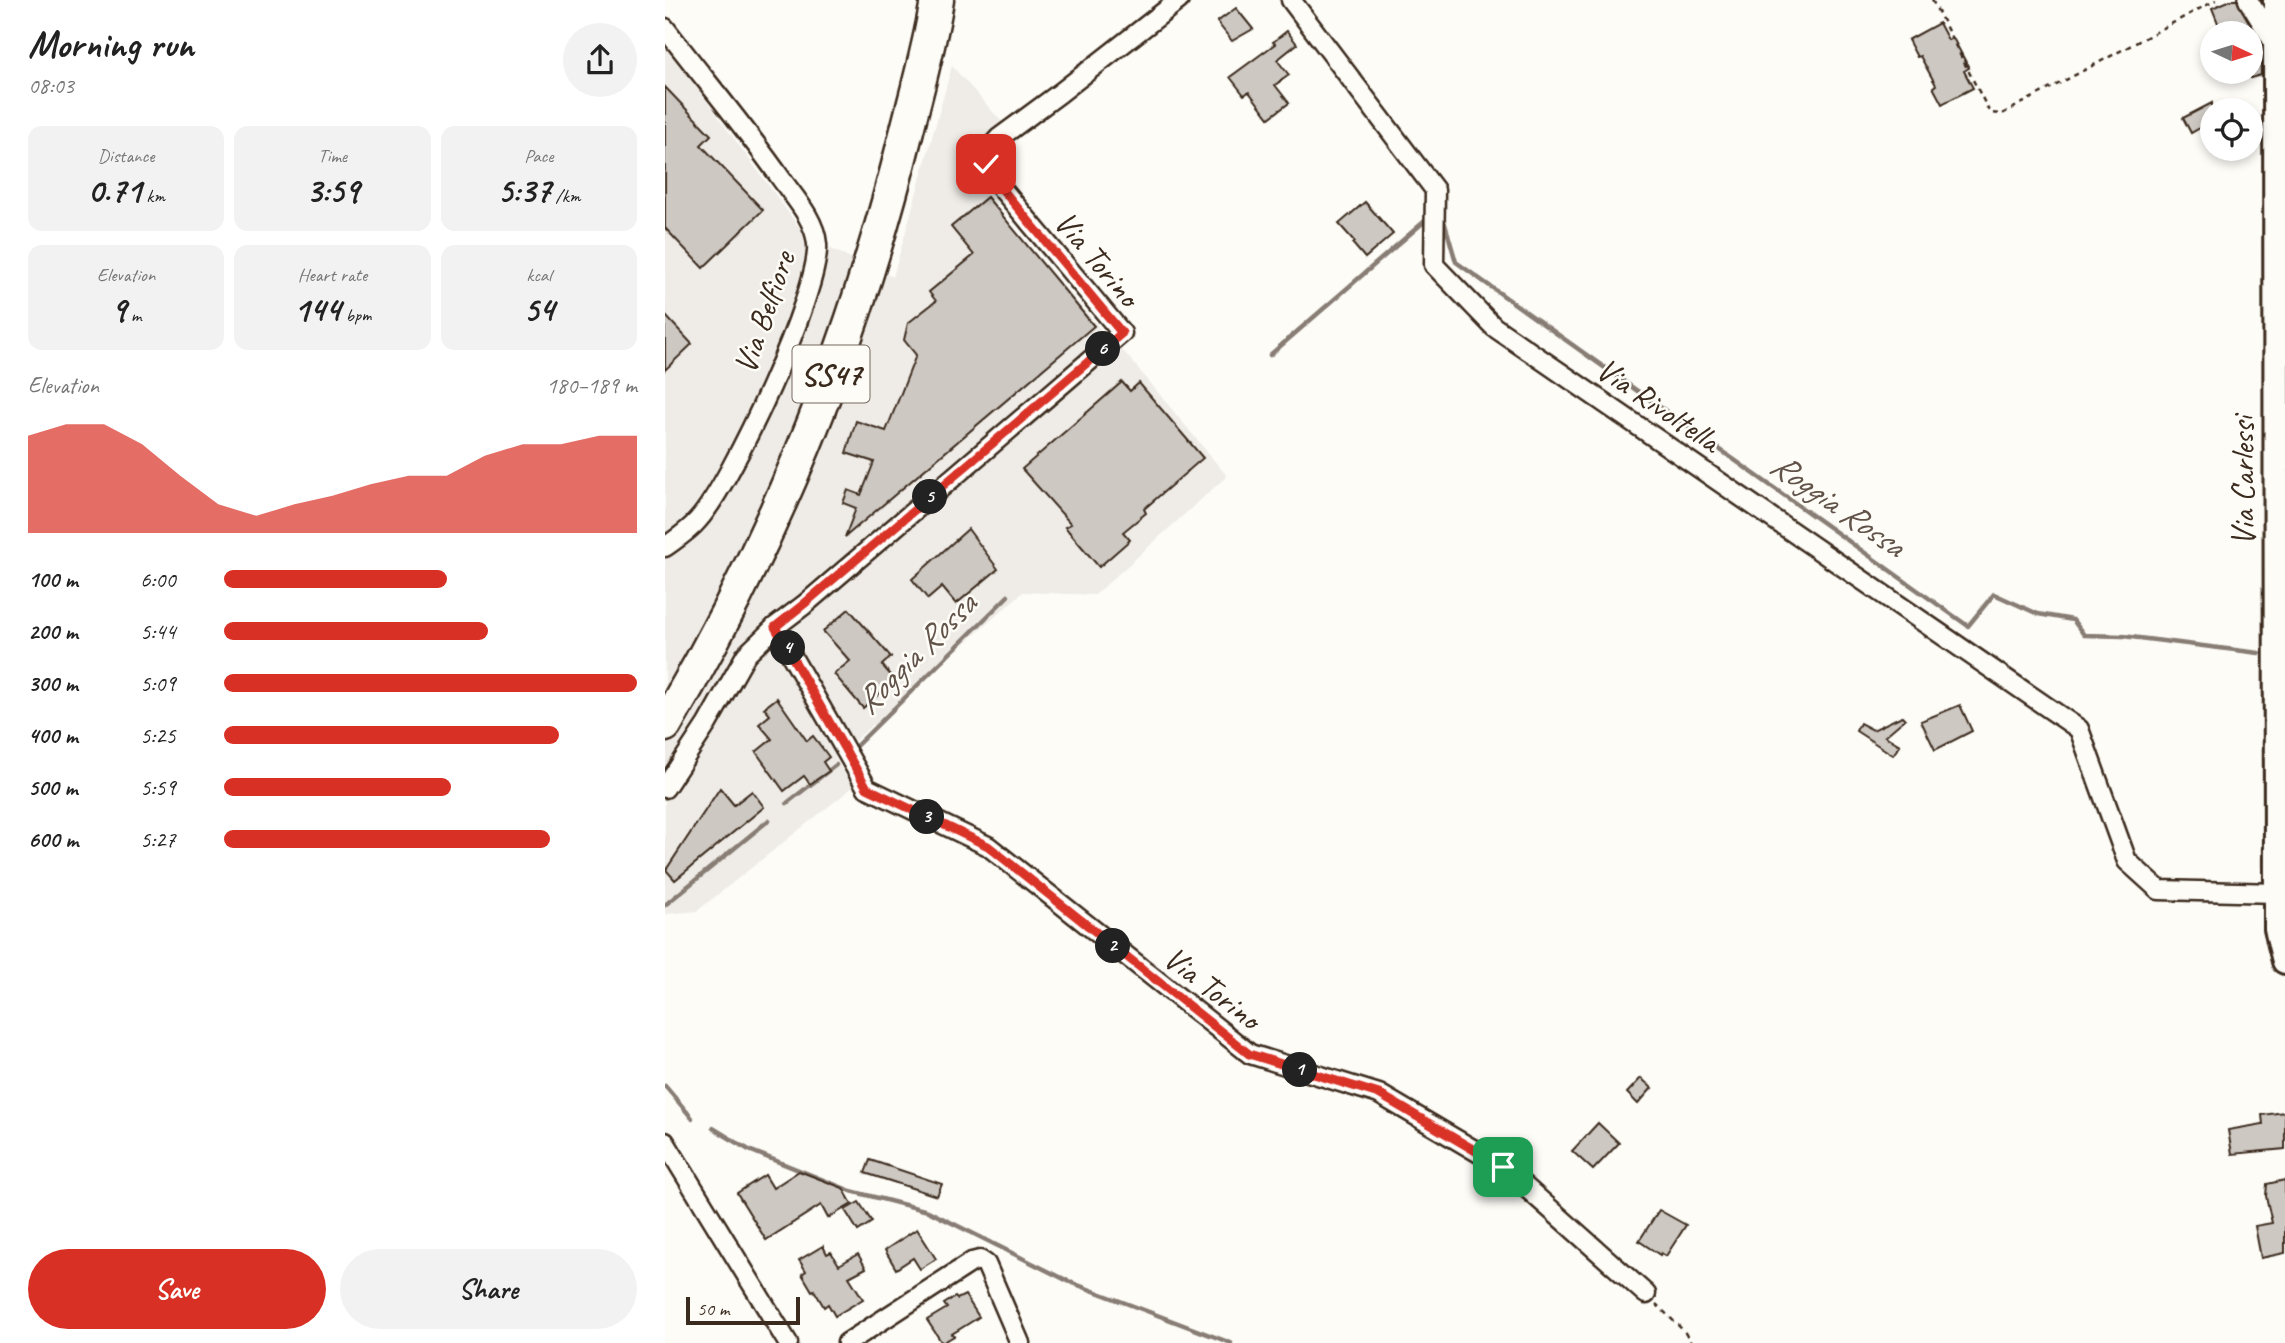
<!DOCTYPE html>
<meta charset="utf-8">
<style>
body{margin:0;font-family:Caveat,sans-serif;background:#f2f2f2;color:#222;height:100vh;display:flex;flex-direction:column;font-size:26px;white-space:nowrap}
*{box-sizing:border-box;margin:0}
p{font-size:23px;color:#767676}
.icon{flex:none;width:38px;height:38px;fill:none;stroke:currentColor;stroke-width:2;stroke-linecap:round;stroke-linejoin:round}
.map{position:relative;flex:1;overflow:hidden}
.sheet{display:flex;flex-direction:column;background:#fff;width:665px}
.sheet>*{flex:none}
.needle{width:46px;rotate:94deg}
.tools{position:absolute;left:1535px;top:21px;display:grid;gap:14px}
.tools a{display:grid;place-items:center;width:63px;height:63px;border-radius:50%;background:#fff;box-shadow:0 4px 10px #0003;font-size:35px}
.scale{position:absolute;left:21px;bottom:18px;width:114px;box-sizing:border-box;padding-left:7px;border:4px solid #3b2a1e;border-top:0;font-size:19px;line-height:24px;white-space:nowrap;color:#3b2a1e;-webkit-text-stroke:5px #fdfcf7;paint-order:stroke}
.pin{position:absolute;display:grid;place-items:center;width:60px;height:60px;color:#fff;margin:-30px;border-radius:14px;box-shadow:0 4px 10px #0006}
.km{position:absolute;width:35px;height:35px;margin:-18px;border-radius:50%;background:#222;color:#fff;font-size:19px;line-height:35px;text-align:center}
.round{display:grid;place-items:center;flex:none;width:74px;height:74px;border-radius:37px;background:#f2f2f2}
.overview{display:flex;align-items:center;justify-content:space-between;height:119px;padding:0 28px}
h1{font-size:38px;font-weight:600;line-height:52px}
.figures{display:grid;grid-template-columns:repeat(3,1fr);gap:10px;height:119px;padding:7px 28px}
.figures div{display:grid;align-content:center;border-radius:14px;background:#f2f2f2;text-align:center}
.figures b{font-size:35px;font-weight:600}
.figures small{font-size:19px;font-weight:400}
.figures p{font-size:19px}
.chart{height:196px;padding:14px 28px}
.chart p{display:flex;justify-content:space-between}
.chart svg{width:100%;height:126px;margin-top:7px;fill:#d93025;opacity:.7}
.cta{display:flex;gap:14px;margin-top:auto;padding:14px 28px}
.cta a{flex:1;height:80px;border-radius:42px;background:#d93025;color:#fff;font-size:28px;font-weight:600;line-height:80px;text-align:center}
.cta a+a{background:#f2f2f2;color:#222}
ul{padding:0 28px;list-style:none;font-size:23px}
li{display:grid;grid-template-columns:112px 84px 1fr;align-items:center;height:52px}
li i{height:18px;border-radius:9px;background:#d93025}
main{display:flex;flex:1;min-height:0}
.map>svg:first-child{display:block}
.built{fill:#efece7}
.lines{fill:none;stroke-linecap:round;stroke-linejoin:round}
.stream{stroke:#887d74;stroke-width:4.5}
.building{fill:#cdc8c2;stroke:#3b2a1e;stroke-width:2}
.street-casing{stroke:#3b2a1e;stroke-width:23}
.secondary-casing{stroke:#3b2a1e;stroke-width:30}
.highway-casing{stroke:#3b2a1e;stroke-width:37}
.path{stroke:#3b2a1e;stroke-width:2.5;stroke-dasharray:5 5;stroke-linecap:butt}
.street{stroke:#fdfcf7;stroke-width:18}
.secondary{stroke:#fdfcf7;stroke-width:24}
.highway{stroke:#fdfcf7;stroke-width:32}
.route-casing{stroke:#fff;stroke-width:14}
.route{stroke:#d93025;stroke-width:9}
.labels{text-anchor:middle;stroke-width:5;stroke-linejoin:round;paint-order:stroke}
.shield{fill:#fdfcf7;stroke:#75695f;stroke-width:2}
.shield-label{font-size:32px;font-weight:bold;fill:#3b2a1e}
.street-label{font-size:33px;fill:#3b2a1e;stroke:#fdfcf7}
.water-label{font-size:35px;font-style:italic;fill:#615349;stroke:#fdfcf7}
</style>
<main>
<section class="sheet">
<div class="overview"><div><h1>Morning run</h1><p>08:03</p></div><a class="round"><svg class="icon" aria-label="share" viewBox="0 0 24 24"><path d="M12 15V3M7 8l5-5 5 5M5 13v7h14v-7"/></svg></a></div>
<div class="figures">
<div><p>Distance</p><b>0.71<small> km</small></b></div>
<div><p>Time</p><b>3:59</b></div>
<div><p>Pace</p><b>5:37<small> /km</small></b></div>
</div>
<div class="figures">
<div><p>Elevation</p><b>9<small> m</small></b></div>
<div><p>Heart rate</p><b>144<small> bpm</small></b></div>
<div><p>kcal</p><b>54</b></div>
</div>
<div class="chart"><p><span>Elevation</span>180–189 m</p>
<svg viewBox="0 0 160 44" preserveAspectRatio="none"><path d="M0 44V10L10 6L20 6L30 13L40 24L50 34L60 38L70 34L80 31L90 27L100 24L110 24L120 17L130 13L140 13L150 10L160 10V44z"/></svg>
</div>
<ul>
<li><b>100 m</b>6:00<i style="width:54%"></i></li>
<li><b>200 m</b>5:44<i style="width:64%"></i></li>
<li><b>300 m</b>5:09<i style="width:100%"></i></li>
<li><b>400 m</b>5:25<i style="width:81%"></i></li>
<li><b>500 m</b>5:59<i style="width:55%"></i></li>
<li><b>600 m</b>5:27<i style="width:79%"></i></li>
</ul>
<div class="cta"><a>Save</a><a>Share</a></div>
</section>
<div class="map">
<svg width="1620" height="1343" viewBox="0 0 1620 1343">
<rect width="100%" height="100%" fill="#fdfcf7"/>
<filter id="ink" filterUnits="userSpaceOnUse"><feTurbulence type="fractalNoise" baseFrequency=".0143" numOctaves="2"/><feDisplacementMap in="SourceGraphic" scale="14" xChannelSelector="R" yChannelSelector="G"/><feConvolveMatrix kernelMatrix="1 2 1 2 8 2 1 2 1" color-interpolation-filters="sRGB"/></filter>
<g filter="url(#ink)">
<!-- built -->
<path class="built" d="M0,44L142,238L228,277L287,66L345,131L296,166L444,339L462,355L562,476L430,595L358,592L170,758L188,787L32,911L0,914Z"/>
<g class="lines">
<!-- stream -->
<g class="stream">
<path d="M778,217L791,262L1303,626L1329,594L1373,614L1408,620L1419,635L1458,636L1594,653"/>
<path d="M605,355L761,220"/>
<path d="M191,746L343,596"/>
<path d="M122,803L171,765"/>
<path d="M0,905L104,820"/>
<path d="M0,1086L27,1118"/>
<path d="M48,1128L84,1150L186,1191L263,1211L405,1282L566,1343"/>
</g>
</g>
<!-- building -->
<g class="building">
<path d="M1566,0H1572L1595,42L1596,75L1586,78V33H1557L1547,8Z"/>
<path d="M571,8L588,29L567,41L552,22Z"/>
<path d="M1274,23L1283,40L1288,38L1304,68L1299,71L1308,88L1277,104L1268,87L1271,85L1255,56L1252,57L1243,40Z"/>
<path d="M622,31L632,44L612,60L624,75L610,85L624,103L604,118L584,92L579,95L565,77L610,44L608,42Z"/>
<path d="M0,87L46,135L36,145L98,210L38,268L0,228Z"/>
<path d="M1547,103V121L1526,133L1518,118Z"/>
<path d="M322,197L429,326L180,537L191,508L178,503L183,490L196,495L209,462L181,453L191,421L221,431L251,355L239,340L243,323L271,301L264,292L309,255L286,227Z"/>
<path d="M700,202L728,234L700,258L688,244L690,242L674,224Z"/>
<path d="M0,315L27,344L0,370Z"/>
<path d="M457,382L465,391L474,383L538,458L479,509L481,513L458,532L465,540L434,567L400,527L406,524L357,469Z"/>
<path d="M303,529L333,569L291,604L277,587L263,599L247,579Z"/>
<path d="M184,609L226,657L217,665L230,680L198,708L169,674L185,661L158,631Z"/>
<path d="M112,698L142,741L148,736L164,757L158,762L164,771L145,784L139,776L119,791L91,752L107,739L94,724L105,715L99,708Z"/>
<path d="M1295,705L1307,731L1270,750L1256,721Z"/>
<path d="M1237,716L1240,719L1220,736L1235,745L1228,755L1191,731L1195,723L1208,730Z"/>
<path d="M55,788L69,805L87,791L99,807L10,880L1,870Z"/>
<path d="M976,1078L987,1088L973,1104L962,1093Z"/>
<path d="M1620,1112V1149L1567,1154L1563,1130L1598,1124L1597,1115Z"/>
<path d="M933,1123L954,1143L928,1170L907,1151Z"/>
<path d="M205,1160L277,1184L272,1196L200,1173Z"/>
<path d="M134,1171L178,1188L187,1204L163,1218L156,1205L101,1240L72,1193L100,1175L108,1188Z"/>
<path d="M1620,1180V1253L1596,1258L1590,1226L1607,1223L1601,1196L1602,1184Z"/>
<path d="M194,1202L207,1222L193,1231L180,1210Z"/>
<path d="M994,1210L1021,1225L1001,1256L996,1253L995,1255L974,1241Z"/>
<path d="M252,1229L271,1259L255,1269L248,1258L231,1269L220,1250Z"/>
<path d="M158,1246L162,1254L166,1252L174,1265L193,1254L201,1268L184,1277L198,1299L170,1316L163,1304L159,1307L149,1290L147,1291L137,1274L141,1271L134,1260Z"/>
<path d="M300,1295L314,1317L287,1334L289,1336L277,1343L262,1320L282,1308L279,1304L290,1297L292,1299Z"/>
</g>
<g class="lines">
<defs>
<g id="street">
<path d="M626,0L770,190L769,265L829,327L1414,729L1462,861L1494,890L1612,893"/>
<path d="M1583,0L1611,46"/>
<path d="M0,28C39,79 80,127 117,180C130,198 150,220 152,244C156,290 66,484 33,520C24,531 11,539 0,547"/>
<path d="M110,627L202,788L323,846L585,1054L714,1094L838,1167L981,1294"/>
<path d="M0,788L42,724L81,655L110,627L139,605L457,333L332,183L322,164L324,149L334,138L395,93L514,0"/>
<path d="M0,1142L123,1343"/>
<path d="M182,1343L307,1262L315,1260L321,1264L355,1343"/>
</g>
<path id="secondary" d="M1611,0L1612,929L1620,961"/>
<path id="highway" d="M0,725C109,541 190,341 241,134C252,90 265,45 272,0"/>
</defs>
<!-- street casing -->
<use href="#street" class="street-casing"/>
<!-- secondary casing -->
<use href="#secondary" class="secondary-casing"/>
<!-- highway casing -->
<use href="#highway" class="highway-casing"/>
<!-- path -->
<g class="path">
<path d="M1267,0L1325,113L1337,114L1551,0"/>
<path d="M991,1304L1019,1331L1026,1343"/>
</g>
<!-- street -->
<use href="#street" class="street"/>
<!-- secondary -->
<use href="#secondary" class="secondary"/>
<!-- highway -->
<use href="#highway" class="highway"/>
</g>
</g>
<g class="lines" filter="url(#ink)">
<defs>
<path id="route" d="M321,164L332,183L457,333L139,604L110,627L202,788L323,846L584,1054L714,1094L838,1167"/>
</defs>
<!-- route casing -->
<use href="#route" class="route-casing"/>
<!-- route -->
<use href="#route" class="route"/>
</g>
<g class="labels">
<!-- shield labels -->
<rect class="shield" x="127.5" y="345.5" width="77" height="57" rx="5"/>
<g class="shield-label">
<text x="166" y="385">SS47</text>
</g>
<!-- street labels -->
<g class="street-label">
<text transform="translate(433 258) rotate(50)" y="12">Via Torino</text>
<text transform="translate(98 312) rotate(-71)" y="12">Via Belfiore</text>
<text transform="translate(994 404) rotate(34)" y="12">Via Rivoltella</text>
<text transform="translate(1577 481) rotate(-90)" y="12">Via Carlessi</text>
<text transform="translate(548 987) rotate(38)" y="12">Via Torino</text>
</g>
<!-- water labels -->
<g class="water-label">
<text transform="translate(1173 504) rotate(35)" y="12">Roggia Rossa</text>
<text transform="translate(250 653) rotate(-45)" y="12">Roggia Rossa</text>
</g>
</g>
</svg>
<div class="tools">
<a><svg class="needle" viewBox="-14 -14 28 28"><path d="M0-13l5 13h-10z" fill="#e53935"/><path d="M0 13l5-13h-10z" fill="#767676"/></svg></a>
<a><svg class="icon" aria-label="locate" viewBox="0 0 24 24"><circle cx="12" cy="12" r="6"/><path d="M12 2v4M12 18v4M2 12h4M18 12h4"/></svg></a>
</div>
<div class="scale">50 m</div>
<div class="pin" style="left:838px;top:1167px;background:#1e9e55"><svg class="icon" aria-label="arrive" viewBox="0 0 24 24"><path d="M6 21V4h12l-3 4 3 4H6"/></svg></div>
<div class="pin" style="left:321px;top:164px;background:#d93025"><svg class="icon" aria-label="check" viewBox="0 0 24 24"><path d="M5 12l5 5 9-10"/></svg></div>
<b class="km" style="left:635px;top:1070px">1</b>
<b class="km" style="left:448px;top:946px">2</b>
<b class="km" style="left:262px;top:817px">3</b>
<b class="km" style="left:123px;top:648px">4</b>
<b class="km" style="left:265px;top:497px">5</b>
<b class="km" style="left:438px;top:349px">6</b>
</div>
</main>
